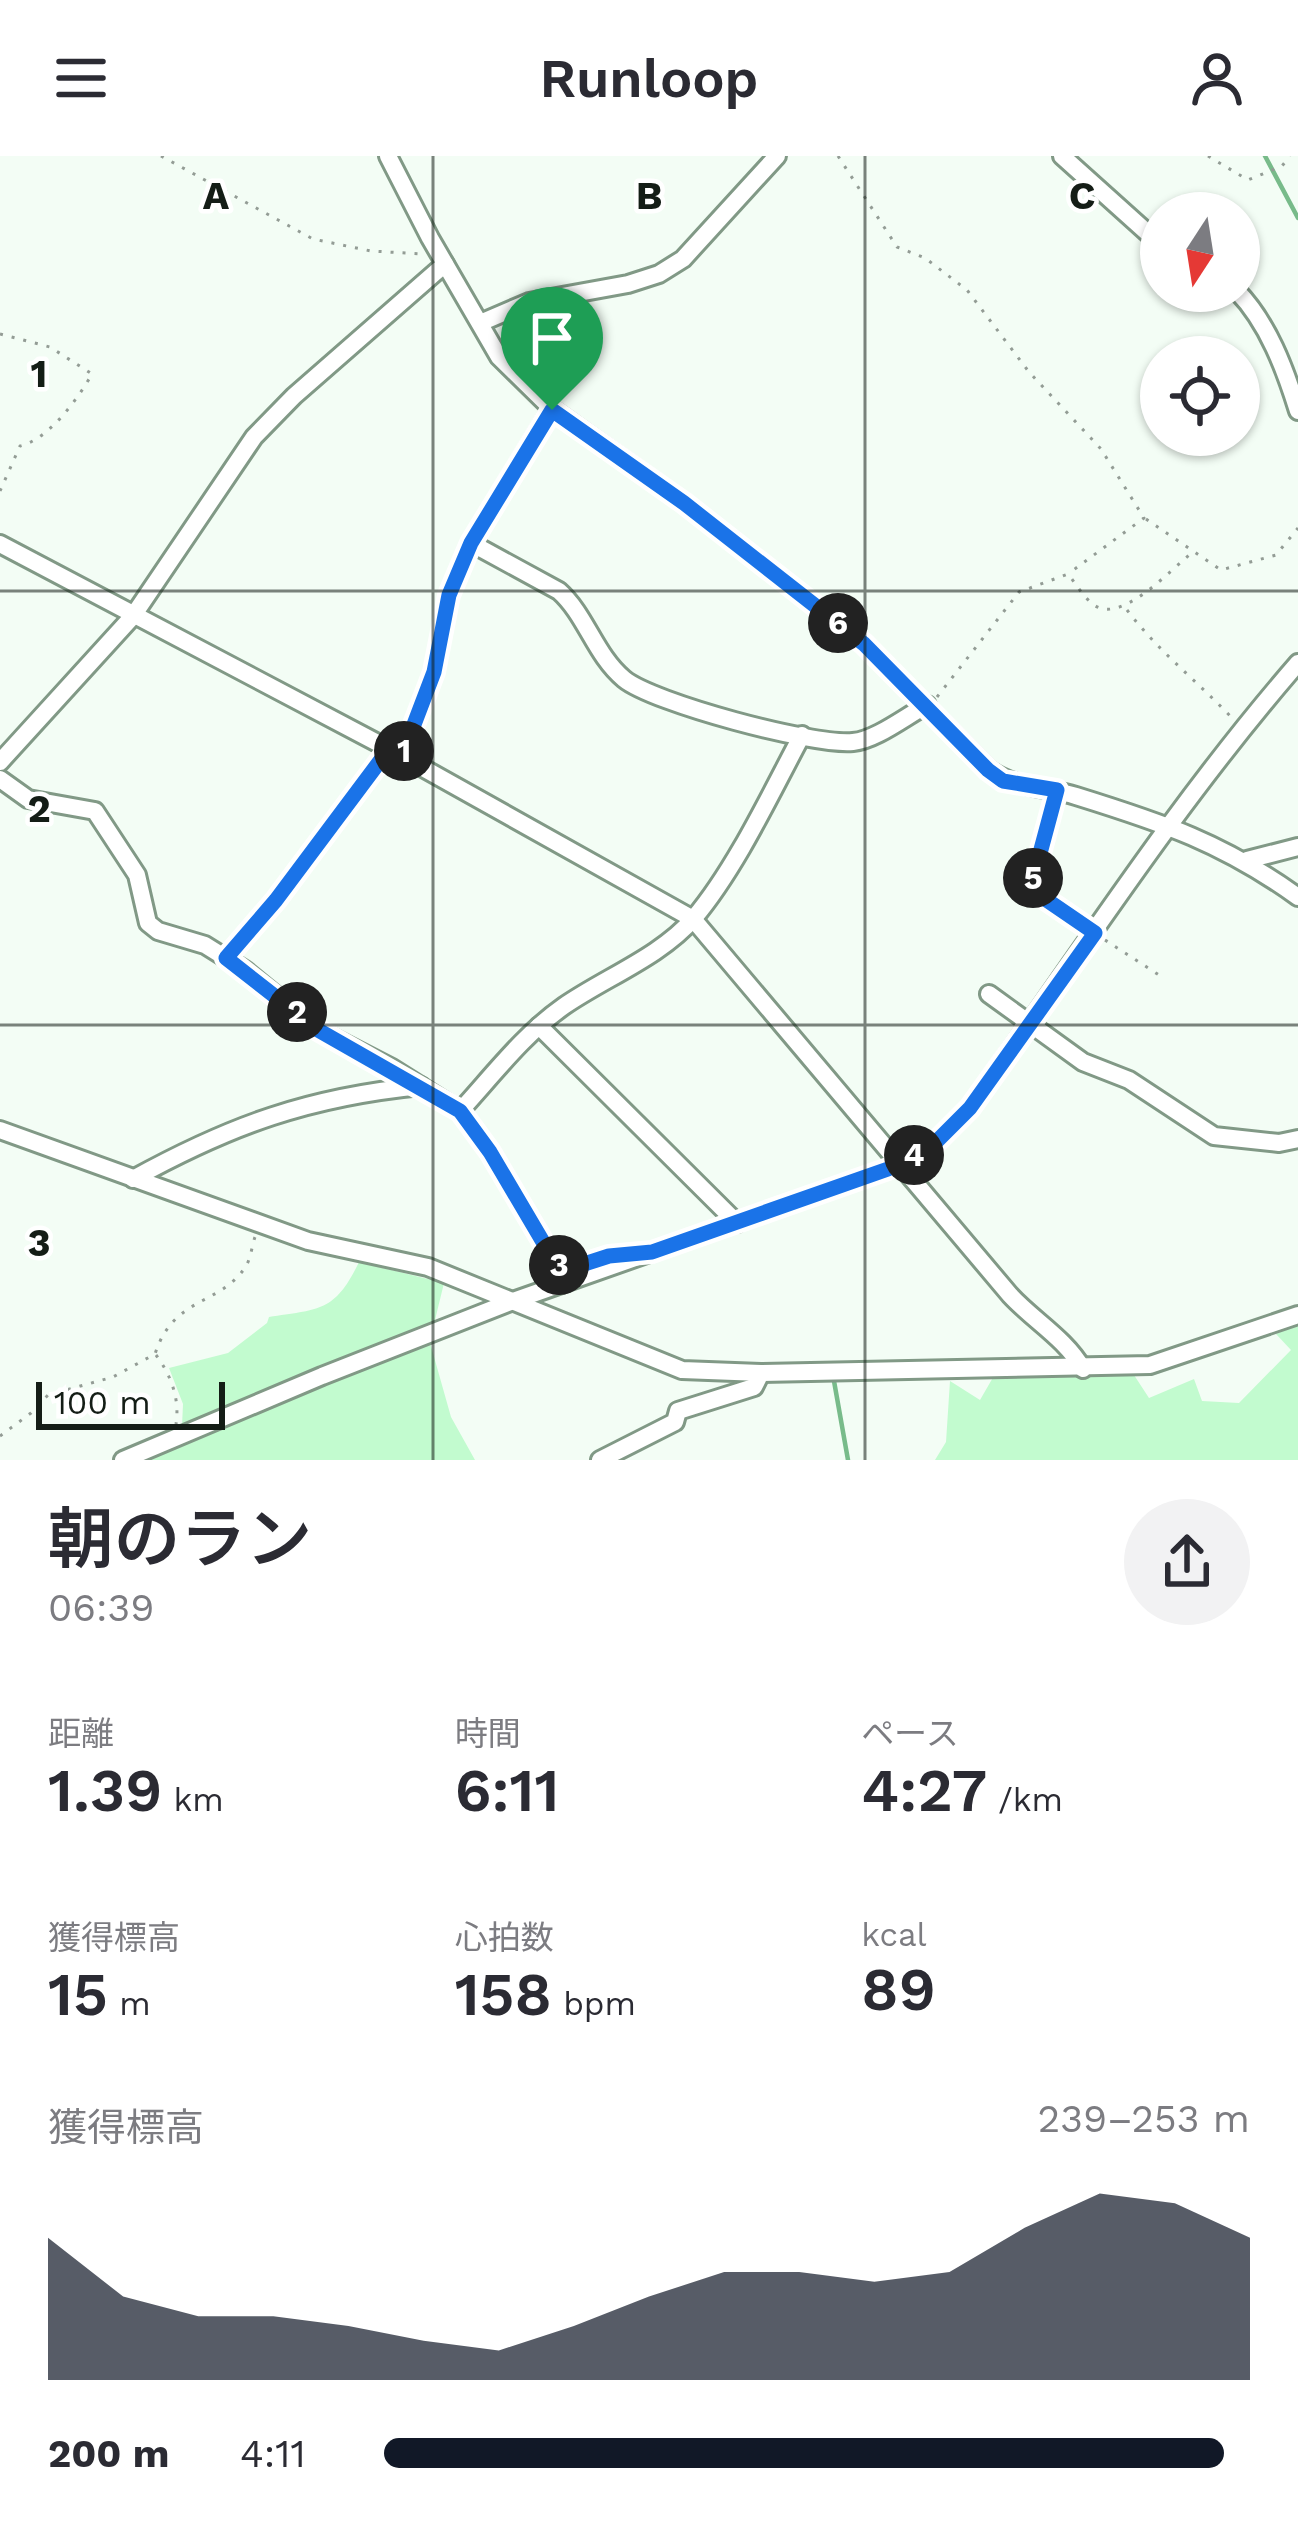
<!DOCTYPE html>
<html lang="ja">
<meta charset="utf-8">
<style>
body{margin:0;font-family:"Work Sans","Noto Sans JP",sans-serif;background:#f2f2f3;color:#2b2b33;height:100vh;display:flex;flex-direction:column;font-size:45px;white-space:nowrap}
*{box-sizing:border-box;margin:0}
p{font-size:39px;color:#7c7c81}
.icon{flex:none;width:66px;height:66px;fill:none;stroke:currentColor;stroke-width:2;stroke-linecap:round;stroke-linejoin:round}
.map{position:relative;height:1304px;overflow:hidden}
.drawer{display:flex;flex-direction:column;background:#fff;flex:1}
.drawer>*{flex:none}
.needle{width:78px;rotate:192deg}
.controls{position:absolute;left:1140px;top:36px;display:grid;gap:24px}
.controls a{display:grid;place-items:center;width:120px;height:120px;border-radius:50%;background:#fff;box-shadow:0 3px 9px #0004;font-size:60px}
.scale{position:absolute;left:36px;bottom:30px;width:189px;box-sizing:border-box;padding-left:12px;border:6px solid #141d16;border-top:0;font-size:33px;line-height:42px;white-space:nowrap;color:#141d16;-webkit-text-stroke:9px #fff;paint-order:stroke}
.pin{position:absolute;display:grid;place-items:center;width:102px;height:102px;color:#fff;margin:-123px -51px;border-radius:50% 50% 50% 0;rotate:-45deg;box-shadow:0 0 12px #0007}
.pin .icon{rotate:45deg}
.km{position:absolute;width:60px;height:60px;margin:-30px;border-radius:50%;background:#222;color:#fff;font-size:33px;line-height:60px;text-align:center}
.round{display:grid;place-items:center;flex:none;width:126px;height:126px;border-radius:63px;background:#f2f2f3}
.summary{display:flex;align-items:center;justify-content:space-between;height:204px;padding:0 48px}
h1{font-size:66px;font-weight:600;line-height:90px}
.metrics{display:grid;grid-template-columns:repeat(3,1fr);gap:18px;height:204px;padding:12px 48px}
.metrics div{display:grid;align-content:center}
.metrics b{font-size:60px;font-weight:600}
.metrics small{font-size:33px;font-weight:400}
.metrics p{font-size:33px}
.chart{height:336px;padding:24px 48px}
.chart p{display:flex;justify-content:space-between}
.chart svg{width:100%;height:216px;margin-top:12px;fill:#111827;opacity:.7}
ul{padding:0 48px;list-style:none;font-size:39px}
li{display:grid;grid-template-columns:192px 144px 1fr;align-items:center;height:90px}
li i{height:30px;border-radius:15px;background:#111827}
header{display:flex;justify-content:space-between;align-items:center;height:156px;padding:0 48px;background:#fff;font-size:54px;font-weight:600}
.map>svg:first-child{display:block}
.green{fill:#c2fbcf}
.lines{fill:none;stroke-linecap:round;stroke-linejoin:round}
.stream{stroke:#78bb8a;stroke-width:4.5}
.minor-casing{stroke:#819986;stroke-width:22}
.path{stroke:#939c95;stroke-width:3;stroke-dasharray:3 9;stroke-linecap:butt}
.minor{stroke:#fff;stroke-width:16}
.route-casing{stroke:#fff;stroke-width:24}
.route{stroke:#1a73e8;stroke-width:15}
.grid{fill:none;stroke:#141d16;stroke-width:3;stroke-opacity:0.55}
.grid-label{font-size:39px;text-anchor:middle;font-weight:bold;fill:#141d16;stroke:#fff;stroke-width:9;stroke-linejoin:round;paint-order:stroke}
</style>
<header><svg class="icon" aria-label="menu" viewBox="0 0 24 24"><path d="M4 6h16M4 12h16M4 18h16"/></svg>Runloop<svg class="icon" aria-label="person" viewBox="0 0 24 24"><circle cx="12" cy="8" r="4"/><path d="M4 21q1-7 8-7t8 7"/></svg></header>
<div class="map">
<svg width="1298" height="1304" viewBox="0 0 1298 1304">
<rect width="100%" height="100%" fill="#f3fdf5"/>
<!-- green -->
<g class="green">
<path d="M359,1106L444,1127L435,1164L425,1173L182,1270L183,1248L169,1212L228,1197L267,1167L269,1161C320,1153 335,1156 359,1106Z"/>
<path d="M1298,1168V1304H935L946,1286L950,1225L980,1244L995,1218L1134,1219L1149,1242L1194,1223L1202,1245L1239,1247L1291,1194L1276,1178Z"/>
<path d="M429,1183L451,1261L475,1304H148Z"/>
</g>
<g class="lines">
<!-- stream -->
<g class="stream">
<path d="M1265,0L1298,62"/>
<path d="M834,1225L848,1304"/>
</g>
<defs>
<g id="minor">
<path d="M388,0L430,82L499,201L552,253L684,347L864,488L988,613C1013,632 1047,631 1076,640C1163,667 1223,687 1298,741"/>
<path d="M1062,0L1161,89"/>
<path d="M1237,135C1268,167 1285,213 1298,255"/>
<path d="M480,167L529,146L628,128L659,118L683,103L777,0"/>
<path d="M471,387L559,435C586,459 595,499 624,523C653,547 814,590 853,586C876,584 906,560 927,549"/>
<path d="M0,388L389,593L693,763L1010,1139C1034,1165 1065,1182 1083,1213"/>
<path d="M402,600L434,516L449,439L471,387L552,253"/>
<path d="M0,606L133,460L254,281L294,240L445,108"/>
<path d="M0,623L28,643L95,655L137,719L148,767L158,775L205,789L245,814L318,874L392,912L460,955L490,996L556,1108L572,1112L593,1105"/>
<path d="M1247,704L1298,691"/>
<path d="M989,838L1083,906L1129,924L1214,980L1279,987L1298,983"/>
<path d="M539,870L737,1067"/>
<path d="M460,955C493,919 524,878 564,850C606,821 660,801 694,762C736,712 771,637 802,579"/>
<path d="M0,974L308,1085L428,1111L682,1214L761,1217L1150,1209L1298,1159"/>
<path d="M133,1023C231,969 309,941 421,930"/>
<path d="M123,1304L322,1220L513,1145L888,1013L934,988L970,952C1077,802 1177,646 1298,507"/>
<path d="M600,1304L675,1266L678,1255L754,1231L761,1217"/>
</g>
</defs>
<!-- minor casing -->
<use href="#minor" class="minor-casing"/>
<!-- path -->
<g class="path">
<path d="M161,0L313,83L371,95L422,98"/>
<path d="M838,0L897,91L925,102L967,134L1029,216L1101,293L1144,362L1068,418"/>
<path d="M1208,0L1248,24L1282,10L1290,0"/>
<path d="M0,178L50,191L92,218C77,244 49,283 20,290L0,335"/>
<path d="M1146,363L1221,414L1276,399L1298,372"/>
<path d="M1127,454C1158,495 1197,525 1232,562"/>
<path d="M937,541L1019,436L1068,418C1076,428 1084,442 1094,449C1121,469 1171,413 1193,396"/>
<path d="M1053,650L1032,727L1035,736L1082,768"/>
<path d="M1105,784L1159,819"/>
<path d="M235,790L276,744L343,650L381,605"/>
<path d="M156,1199C171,1219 180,1243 176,1268"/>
<path d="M0,1280L31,1257L48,1239L113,1221L155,1198C174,1139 221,1150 246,1110C251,1102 252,1089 255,1081"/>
</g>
<!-- minor -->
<use href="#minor" class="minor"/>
</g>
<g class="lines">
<defs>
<path id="route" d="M552,254L684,347L864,488L988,614L1003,625L1057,634L1032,727L1035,736L1095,777L970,952L934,988L888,1013L652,1096L609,1100L572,1112L556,1108L490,996L460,955L318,874L226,802L276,744L389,593L402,600L434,516L449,439L471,387Z"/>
</defs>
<!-- route casing -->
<use href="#route" class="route-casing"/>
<!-- route -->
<use href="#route" class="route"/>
</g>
<!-- grid -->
<path class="grid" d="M433,0V1304M865,0V1304M0,435H1298M0,869H1298"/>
<g class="grid-label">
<text x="216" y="53">A</text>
<text x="649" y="53">B</text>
<text x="1082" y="53">C</text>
<text x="39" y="231">1</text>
<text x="39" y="666">2</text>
<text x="39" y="1100">3</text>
</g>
</svg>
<div class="controls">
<a><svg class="needle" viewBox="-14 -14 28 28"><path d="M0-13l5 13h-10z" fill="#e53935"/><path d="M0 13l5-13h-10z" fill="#7c7c81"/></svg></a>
<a><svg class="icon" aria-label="locate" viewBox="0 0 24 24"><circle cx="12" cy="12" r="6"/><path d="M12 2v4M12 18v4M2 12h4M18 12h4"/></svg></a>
</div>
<div class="scale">100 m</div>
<div class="pin" style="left:552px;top:254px;background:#1e9e55"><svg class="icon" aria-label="arrive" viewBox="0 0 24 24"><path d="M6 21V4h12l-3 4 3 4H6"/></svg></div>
<b class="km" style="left:404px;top:595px">1</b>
<b class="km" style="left:297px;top:856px">2</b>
<b class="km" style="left:559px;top:1109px">3</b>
<b class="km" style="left:914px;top:999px">4</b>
<b class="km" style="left:1033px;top:722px">5</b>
<b class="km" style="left:838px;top:467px">6</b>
</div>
<section class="drawer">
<div class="summary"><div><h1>朝のラン</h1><p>06:39</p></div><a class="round"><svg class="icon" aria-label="share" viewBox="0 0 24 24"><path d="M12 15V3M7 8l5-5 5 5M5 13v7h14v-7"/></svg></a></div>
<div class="metrics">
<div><p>距離</p><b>1.39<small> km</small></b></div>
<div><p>時間</p><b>6:11</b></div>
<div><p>ペース</p><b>4:27<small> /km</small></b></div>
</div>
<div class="metrics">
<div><p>獲得標高</p><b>15<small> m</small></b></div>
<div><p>心拍数</p><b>158<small> bpm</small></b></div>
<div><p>kcal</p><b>89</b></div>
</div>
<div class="chart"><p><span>獲得標高</span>239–253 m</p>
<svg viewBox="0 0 160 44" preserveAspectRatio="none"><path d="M0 44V15L10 27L20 31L30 31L40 33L50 36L60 38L70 33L80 27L90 22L100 22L110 24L120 22L130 13L140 6L150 8L160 15V44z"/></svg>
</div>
<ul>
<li><b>200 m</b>4:11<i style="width:97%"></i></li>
</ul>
</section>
